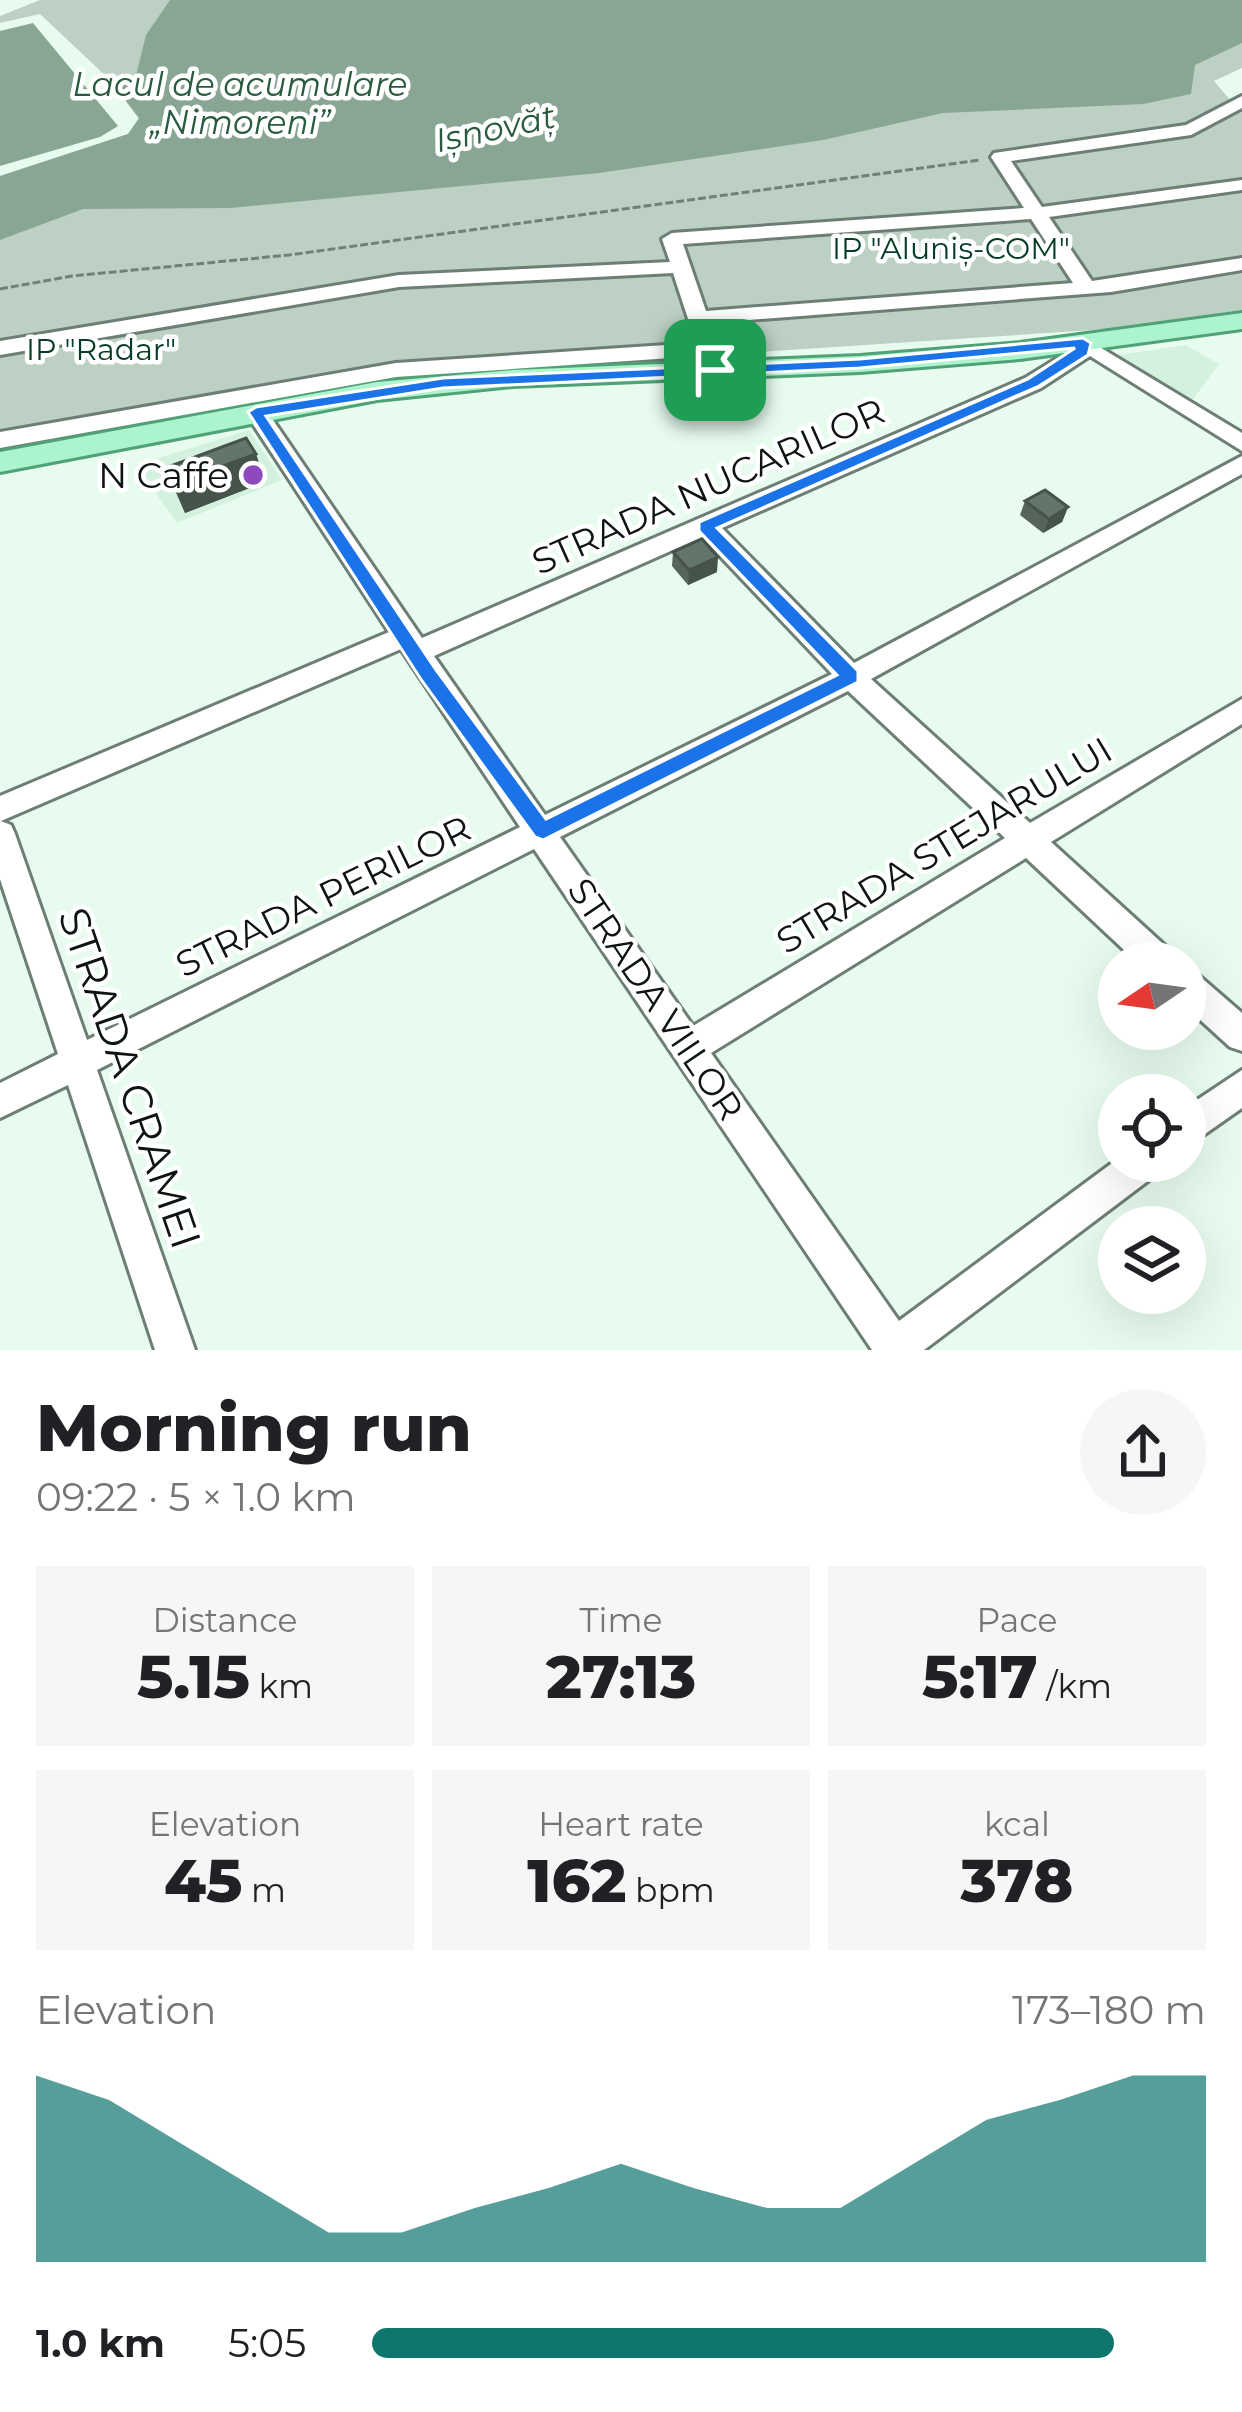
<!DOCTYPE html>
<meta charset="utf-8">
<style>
body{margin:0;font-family:Montserrat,sans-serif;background:#f6f6f6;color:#202124;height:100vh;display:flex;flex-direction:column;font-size:45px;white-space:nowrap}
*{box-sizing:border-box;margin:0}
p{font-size:39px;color:#757577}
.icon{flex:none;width:66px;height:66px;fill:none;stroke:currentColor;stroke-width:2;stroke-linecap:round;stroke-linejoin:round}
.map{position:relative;height:1350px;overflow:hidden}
.side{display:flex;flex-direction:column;background:#fff;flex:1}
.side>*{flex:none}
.needle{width:78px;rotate:257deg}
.buttons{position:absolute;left:1098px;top:942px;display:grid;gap:24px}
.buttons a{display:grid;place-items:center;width:108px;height:108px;border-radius:50%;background:#fff;box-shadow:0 12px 48px #0002;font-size:60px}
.pin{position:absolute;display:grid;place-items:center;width:102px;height:102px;color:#fff;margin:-51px;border-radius:24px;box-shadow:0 6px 18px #0006}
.round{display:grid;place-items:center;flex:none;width:126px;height:126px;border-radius:63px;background:#f6f6f6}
.head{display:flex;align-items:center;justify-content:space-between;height:204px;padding:0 36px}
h1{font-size:66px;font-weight:800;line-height:90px}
.metrics{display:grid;grid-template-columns:repeat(3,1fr);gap:18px;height:204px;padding:12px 36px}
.metrics div{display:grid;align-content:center;border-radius:0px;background:#f6f6f6;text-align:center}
.metrics b{font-size:60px;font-weight:800}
.metrics small{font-size:33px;font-weight:400}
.metrics p{font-size:33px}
.chart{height:336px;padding:24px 36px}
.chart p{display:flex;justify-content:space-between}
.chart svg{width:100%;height:216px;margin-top:12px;fill:#0f766e;opacity:.7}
ul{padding:0 36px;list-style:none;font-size:39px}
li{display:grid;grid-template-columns:192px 144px 1fr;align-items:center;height:90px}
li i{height:30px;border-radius:15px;background:#0f766e}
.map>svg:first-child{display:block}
.built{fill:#d4f1df}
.green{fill:#bdd0c4}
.water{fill:#89a694}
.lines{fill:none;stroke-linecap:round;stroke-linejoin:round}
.minor-casing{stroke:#6d7f74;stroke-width:6}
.major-casing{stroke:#50a176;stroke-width:6}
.path{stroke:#728077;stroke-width:3;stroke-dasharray:8 3;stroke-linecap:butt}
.minor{fill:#fff;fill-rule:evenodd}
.major{fill:#abf4cd;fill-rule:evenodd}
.wall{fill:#55655b}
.shaded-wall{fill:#45534a}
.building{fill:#63766a;stroke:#45534a;stroke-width:3}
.route{fill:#1a73e8;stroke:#fff;stroke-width:3;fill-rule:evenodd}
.poi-dot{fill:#8d49bd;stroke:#fff;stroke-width:4.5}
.labels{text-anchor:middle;stroke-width:9;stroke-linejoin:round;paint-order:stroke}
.far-park-label{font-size:30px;fill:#053d24;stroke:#fff}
.far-water-label{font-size:33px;font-style:italic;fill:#285b40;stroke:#fff}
.poi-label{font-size:36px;fill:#0e1511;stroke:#fff;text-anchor:end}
.street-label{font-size:36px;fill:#0e1511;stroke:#fff}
.near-street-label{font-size:42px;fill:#0e1511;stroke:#fff}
</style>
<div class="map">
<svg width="1242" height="1350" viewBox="0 0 1242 1350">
<rect width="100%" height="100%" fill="#e7fcef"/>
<!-- built -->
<g class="built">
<path d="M1185,345L1219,364L1188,406L1111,356Z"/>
<path d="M249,430L282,480L177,523L136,465Z"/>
</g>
<!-- green -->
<path class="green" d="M40,0H292L1183,64L1242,31V68L1214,81L1231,101L1242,95V310L1108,329L391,376L0,451V176L128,134L139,119L110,80L40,14L0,23V16Z"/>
<!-- water -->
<g class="water">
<path d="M170,0H1242V43L1195,65L1191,94L1143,104L943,113L823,140L599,173L230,208L83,209L0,240V176L128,134L139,118L110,80L136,75L146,35Z"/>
<path d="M33,23L118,126L100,137L0,166V31Z"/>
</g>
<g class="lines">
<defs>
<g id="minor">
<path d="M1242,96V108L1191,135L1011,161L1042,207L1242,180V190L1049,217L1092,281L1242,258V270L1111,292L710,323L724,363L713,370L705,368L700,356L396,377L0,448V432L396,363L696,343L673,273L399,287L0,355V341L399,275L670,262L662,239L672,233L1024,208L991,157L994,153L1186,125ZM1031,219L1073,283L706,311L683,244Z"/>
<path d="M1083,337L1242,433V451L1090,356L1041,388L722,528L854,663L1242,456V474L871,679L1030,823L1242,699V724L1051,842L1172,952L1177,963H1138L1026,858L711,1053L899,1321L1119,1158V1161H1162L1157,1174L924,1350H872L534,849L97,1070L195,1350H155L68,1085L0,1118V1083L58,1054L0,879V796L389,632L245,412L248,407H264L422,638L1025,378L1072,349L1076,338ZM702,537L832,674L545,815L434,656ZM401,649L520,827L87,1040L15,834L11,825L1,821ZM848,691L1005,838L693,1026L560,837Z"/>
<path d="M1185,970L1197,974L1242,1013V1051L1230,1047L1185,1006Z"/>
<path d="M1242,1070V1108L1185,1148V1108Z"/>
</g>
<path id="major" d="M1242,313V329L1020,359L860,372L513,386L377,400L0,472V452L377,382L513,370L860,356L1020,343Z"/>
</defs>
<!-- minor casing -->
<use href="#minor" class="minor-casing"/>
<!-- major casing -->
<use href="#major" class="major-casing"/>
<!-- path -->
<path class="path" d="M0,289L72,276L289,255L980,160"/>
<!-- minor -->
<use href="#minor" class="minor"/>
<!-- major -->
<use href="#major" class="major"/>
</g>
<!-- wall -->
<g class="wall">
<path d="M256,454L265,482L185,513L165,468Z"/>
<path d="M1025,501L1068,507L1062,522L1043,533L1020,515Z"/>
<path d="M673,552L717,572L688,585L672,566Z"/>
</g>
<!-- shaded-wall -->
<g class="shaded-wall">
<path d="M256,454L265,482L185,513L174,484Z"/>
<path d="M1068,507L1062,522L1043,533L1049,519Z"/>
<path d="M718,557L717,572L688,585L689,570Z"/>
</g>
<!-- building -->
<g class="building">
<path d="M246,438L256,454L174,484L165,468Z"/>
<path d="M1045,490L1068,507L1049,519L1025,501Z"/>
<path d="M702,539L718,557L689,570L673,552Z"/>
</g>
<!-- route -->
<path class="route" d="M1083,338L1091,343L1088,355L1039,386L717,528L858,671V682L543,840L535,837L422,681L248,412L256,407L443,378L860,359ZM1075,348L1028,379L699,522V531L837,675L546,819L436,670L266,416L443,388L860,368Z"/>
<!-- markers -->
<circle class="poi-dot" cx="253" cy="475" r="12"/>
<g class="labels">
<!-- far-park labels -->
<g class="far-park-label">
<text x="951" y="259">IP "Aluniș-COM"</text>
<text x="101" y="360">IP "Radar"</text>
</g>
<!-- far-water labels -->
<g class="far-water-label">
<text x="240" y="96">Lacul de acumulare<tspan x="240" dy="38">„Nimoreni”</tspan></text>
<text transform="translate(495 128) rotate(-12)" y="12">Ișnovăț</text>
</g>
<!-- poi labels -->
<g class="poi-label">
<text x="229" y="488">N Caffe</text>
</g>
<!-- street labels -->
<g class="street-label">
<text transform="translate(708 486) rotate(-24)" y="13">STRADA NUCARILOR</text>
<text transform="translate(944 845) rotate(-31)" y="13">STRADA STEJARULUI</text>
<text transform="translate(323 896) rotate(-26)" y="13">STRADA PERILOR</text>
<text transform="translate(656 999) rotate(56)" y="13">STRADA VIILOR</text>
</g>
<!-- near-street labels -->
<g class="near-street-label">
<text transform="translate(130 1078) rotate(71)" y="15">STRADA CRAMEI</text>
</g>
</g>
</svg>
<div class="buttons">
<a><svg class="needle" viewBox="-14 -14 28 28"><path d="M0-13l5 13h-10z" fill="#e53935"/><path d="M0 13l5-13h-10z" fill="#757577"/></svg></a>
<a><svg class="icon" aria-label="locate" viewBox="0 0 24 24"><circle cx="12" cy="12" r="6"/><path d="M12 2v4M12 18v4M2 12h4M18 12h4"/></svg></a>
<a><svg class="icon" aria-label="layers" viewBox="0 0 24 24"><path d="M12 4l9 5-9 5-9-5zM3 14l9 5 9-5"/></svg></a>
</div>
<div class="pin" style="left:715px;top:370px;background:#1e9e55"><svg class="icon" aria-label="arrive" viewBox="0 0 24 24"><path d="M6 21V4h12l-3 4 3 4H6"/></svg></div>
</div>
<section class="side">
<div class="head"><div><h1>Morning run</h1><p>09:22 · 5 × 1.0 km</p></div><a class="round"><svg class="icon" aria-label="share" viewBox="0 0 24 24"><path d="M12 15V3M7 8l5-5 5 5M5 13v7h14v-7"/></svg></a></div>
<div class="metrics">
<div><p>Distance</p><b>5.15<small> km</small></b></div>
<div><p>Time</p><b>27:13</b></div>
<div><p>Pace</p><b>5:17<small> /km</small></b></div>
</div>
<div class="metrics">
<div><p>Elevation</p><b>45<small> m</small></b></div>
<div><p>Heart rate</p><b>162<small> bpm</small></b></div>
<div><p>kcal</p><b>378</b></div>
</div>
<div class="chart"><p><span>Elevation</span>173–180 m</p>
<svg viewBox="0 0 160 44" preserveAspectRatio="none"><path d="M0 44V6L10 11L20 20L30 29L40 38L50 38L60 33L70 29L80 24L90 29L100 33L110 33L120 24L130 15L140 11L150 6L160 6V44z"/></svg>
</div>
<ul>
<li><b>1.0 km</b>5:05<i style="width:89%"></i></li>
</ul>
</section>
